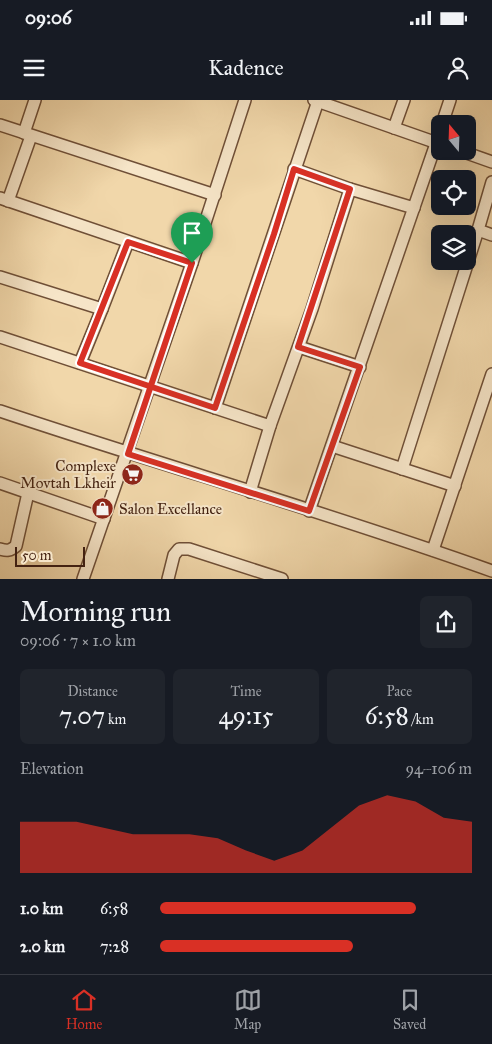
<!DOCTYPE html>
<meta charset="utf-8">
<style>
body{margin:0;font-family:"IM FELL Great Primer",serif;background:#20242c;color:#f1f3f6;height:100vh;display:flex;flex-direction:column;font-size:19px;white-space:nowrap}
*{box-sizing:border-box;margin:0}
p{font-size:16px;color:#9ea1a6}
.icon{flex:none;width:28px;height:28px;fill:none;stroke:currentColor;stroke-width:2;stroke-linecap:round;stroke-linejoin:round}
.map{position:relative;height:479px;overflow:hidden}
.details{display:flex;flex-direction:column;background:#171b24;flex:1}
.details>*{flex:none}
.needle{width:32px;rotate:341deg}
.tools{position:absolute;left:431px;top:15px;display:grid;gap:10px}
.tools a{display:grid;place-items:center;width:45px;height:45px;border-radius:8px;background:#171b24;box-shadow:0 5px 20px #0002;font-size:25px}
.scale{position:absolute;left:15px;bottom:12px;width:70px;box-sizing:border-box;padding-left:5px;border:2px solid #421;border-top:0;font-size:14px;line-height:18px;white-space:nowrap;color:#421;-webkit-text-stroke:4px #f6e5c8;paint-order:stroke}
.pin{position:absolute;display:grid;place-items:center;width:42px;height:42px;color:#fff;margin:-51px -21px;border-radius:50% 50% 50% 0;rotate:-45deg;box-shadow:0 0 5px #0007}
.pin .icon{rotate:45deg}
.round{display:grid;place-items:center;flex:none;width:52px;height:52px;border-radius:8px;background:#20242c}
.headline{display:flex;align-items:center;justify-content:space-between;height:85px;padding:0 20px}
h1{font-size:28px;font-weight:600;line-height:38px}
.stats{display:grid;grid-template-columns:repeat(3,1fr);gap:8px;height:85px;padding:5px 20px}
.stats div{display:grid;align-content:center;border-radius:8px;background:#20242c;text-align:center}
.stats b{font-size:25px;font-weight:600}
.stats small{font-size:14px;font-weight:400}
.stats p{font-size:14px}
.chart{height:140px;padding:10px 20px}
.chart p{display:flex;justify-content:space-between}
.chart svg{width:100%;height:90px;margin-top:5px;fill:#d93025;opacity:.7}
ul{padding:0 20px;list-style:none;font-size:16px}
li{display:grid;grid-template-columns:80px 60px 1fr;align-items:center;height:38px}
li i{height:12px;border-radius:6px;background:#d93025}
.status{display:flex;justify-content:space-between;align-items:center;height:35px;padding:0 25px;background:#171b24;direction:ltr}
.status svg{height:14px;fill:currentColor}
header{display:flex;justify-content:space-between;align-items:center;height:65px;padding:0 20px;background:#171b24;font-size:22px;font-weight:600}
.tab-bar{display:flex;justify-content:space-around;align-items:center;height:70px;border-top:1px solid #363941;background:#171b24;font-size:14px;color:#9ea1a6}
.tab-bar a{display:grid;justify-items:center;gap:2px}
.tab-bar .on{color:#d93025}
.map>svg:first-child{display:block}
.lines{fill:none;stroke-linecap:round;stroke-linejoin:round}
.minor-casing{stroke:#6f4f37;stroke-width:14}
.minor{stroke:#f6e5c8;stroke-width:11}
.route-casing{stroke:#fff;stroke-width:10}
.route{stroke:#d93025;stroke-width:6}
.labels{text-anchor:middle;stroke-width:4;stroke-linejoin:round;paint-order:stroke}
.poi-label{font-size:15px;fill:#421;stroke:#f6e5c8;text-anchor:end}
</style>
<div class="status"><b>09:06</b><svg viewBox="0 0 49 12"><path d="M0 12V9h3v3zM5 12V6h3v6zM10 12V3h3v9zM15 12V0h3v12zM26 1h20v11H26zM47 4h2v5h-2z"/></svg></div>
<header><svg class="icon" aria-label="menu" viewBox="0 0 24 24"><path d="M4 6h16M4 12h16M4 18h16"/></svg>Kadence<svg class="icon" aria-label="person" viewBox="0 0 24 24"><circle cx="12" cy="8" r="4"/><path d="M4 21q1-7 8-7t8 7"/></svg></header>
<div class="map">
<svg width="492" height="479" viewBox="0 0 492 479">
<rect width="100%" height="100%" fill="#f1d7aa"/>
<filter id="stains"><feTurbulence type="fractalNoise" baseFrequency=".004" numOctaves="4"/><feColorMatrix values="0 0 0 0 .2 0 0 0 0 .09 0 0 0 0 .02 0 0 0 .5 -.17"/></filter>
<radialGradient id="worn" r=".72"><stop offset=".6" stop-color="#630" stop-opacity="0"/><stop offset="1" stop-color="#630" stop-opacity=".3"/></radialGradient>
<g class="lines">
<defs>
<g id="minor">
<path d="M314,0L440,44"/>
<path d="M442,24L450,0"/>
<path d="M0,25L215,95"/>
<path d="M394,28L404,0"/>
<path d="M24,33L35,0"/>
<path d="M461,51L492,62"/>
<path d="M294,69L350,89"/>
<path d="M492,82L478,130L492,135"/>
<path d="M0,98L192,163"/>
<path d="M8,101L31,36"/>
<path d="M0,177L102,209L80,263"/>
<path d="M102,209L128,142"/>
<path d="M0,237L270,326L312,209L350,89L414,108"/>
<path d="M299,247L360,267"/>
<path d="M215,308L318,1"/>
<path d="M0,311C164,366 330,413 492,471"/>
<path d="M332,346L455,386"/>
<path d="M402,369L478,130"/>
<path d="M0,383L104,419"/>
<path d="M250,392L270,326"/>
<path d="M309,411L440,32"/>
<path d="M0,449C7,451 10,451 16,446L28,393"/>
<path d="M433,450L492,274"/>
<path d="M83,479L192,163L245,0"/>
<path d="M168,479L174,455L179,449H189L282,479"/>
</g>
</defs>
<!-- minor casing -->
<use href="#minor" class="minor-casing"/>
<!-- minor -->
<use href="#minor" class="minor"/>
</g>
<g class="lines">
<defs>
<path id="route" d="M192,163C171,227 149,290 128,354L309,411L360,267L298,247L350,89L294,69L274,134L215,308L80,263L128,142L192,163"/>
</defs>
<!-- route casing -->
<use href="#route" class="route-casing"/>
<!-- route -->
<use href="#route" class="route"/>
</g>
<!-- icons -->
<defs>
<symbol id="supermarket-disc" viewBox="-11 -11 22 22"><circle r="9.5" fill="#8f2418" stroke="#f6e5c8"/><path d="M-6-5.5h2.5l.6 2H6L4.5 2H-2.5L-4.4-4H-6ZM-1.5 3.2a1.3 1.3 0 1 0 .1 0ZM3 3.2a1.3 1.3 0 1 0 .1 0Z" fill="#fff"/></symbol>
<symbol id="shop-disc" viewBox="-11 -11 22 22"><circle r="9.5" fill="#8f2418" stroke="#f6e5c8"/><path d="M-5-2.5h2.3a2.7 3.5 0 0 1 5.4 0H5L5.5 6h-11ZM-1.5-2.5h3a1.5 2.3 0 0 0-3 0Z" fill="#fff"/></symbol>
</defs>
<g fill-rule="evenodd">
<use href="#supermarket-disc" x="120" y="362" width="25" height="25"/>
<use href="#shop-disc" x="90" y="396" width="25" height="25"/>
</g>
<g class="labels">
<!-- poi labels -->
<g class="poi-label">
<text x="116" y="371">Complexe<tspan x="116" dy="17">Movtah Lkheir</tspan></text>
<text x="119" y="414" text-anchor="start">Salon Excellance</text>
</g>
</g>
<rect width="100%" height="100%" filter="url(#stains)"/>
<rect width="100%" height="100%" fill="url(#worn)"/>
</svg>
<div class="tools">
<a><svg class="needle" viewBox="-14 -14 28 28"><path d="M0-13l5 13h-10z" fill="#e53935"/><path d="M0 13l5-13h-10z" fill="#9ea1a6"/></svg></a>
<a><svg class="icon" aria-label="locate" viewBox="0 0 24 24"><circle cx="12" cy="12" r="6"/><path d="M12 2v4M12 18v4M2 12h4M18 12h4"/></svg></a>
<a><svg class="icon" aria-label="layers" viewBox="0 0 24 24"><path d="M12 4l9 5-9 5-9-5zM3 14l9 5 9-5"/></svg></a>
</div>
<div class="scale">50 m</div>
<div class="pin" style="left:192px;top:163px;background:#1e9e55"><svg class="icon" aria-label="arrive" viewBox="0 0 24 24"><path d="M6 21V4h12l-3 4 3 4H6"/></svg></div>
</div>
<section class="details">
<div class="headline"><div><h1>Morning run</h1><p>09:06 · 7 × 1.0 km</p></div><a class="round"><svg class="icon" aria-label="share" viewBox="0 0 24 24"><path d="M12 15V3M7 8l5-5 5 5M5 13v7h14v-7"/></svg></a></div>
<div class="stats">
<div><p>Distance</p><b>7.07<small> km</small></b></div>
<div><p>Time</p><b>49:15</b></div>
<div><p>Pace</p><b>6:58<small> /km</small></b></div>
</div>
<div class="chart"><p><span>Elevation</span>94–106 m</p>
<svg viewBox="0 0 160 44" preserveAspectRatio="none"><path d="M0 44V19L10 19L20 19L30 22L40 25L50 25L60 25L70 27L80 33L90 38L100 33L110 22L120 11L130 6L140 9L150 17L160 19V44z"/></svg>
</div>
<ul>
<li><b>1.0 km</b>6:58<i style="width:82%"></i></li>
<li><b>2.0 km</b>7:28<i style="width:62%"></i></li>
</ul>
</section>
<nav class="tab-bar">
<a class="on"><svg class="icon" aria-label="home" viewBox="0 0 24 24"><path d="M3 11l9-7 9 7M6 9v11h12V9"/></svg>Home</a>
<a><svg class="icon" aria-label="map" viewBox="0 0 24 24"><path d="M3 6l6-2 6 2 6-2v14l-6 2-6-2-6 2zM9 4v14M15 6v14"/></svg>Map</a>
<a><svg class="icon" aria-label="saved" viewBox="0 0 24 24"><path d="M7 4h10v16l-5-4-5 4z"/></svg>Saved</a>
</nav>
